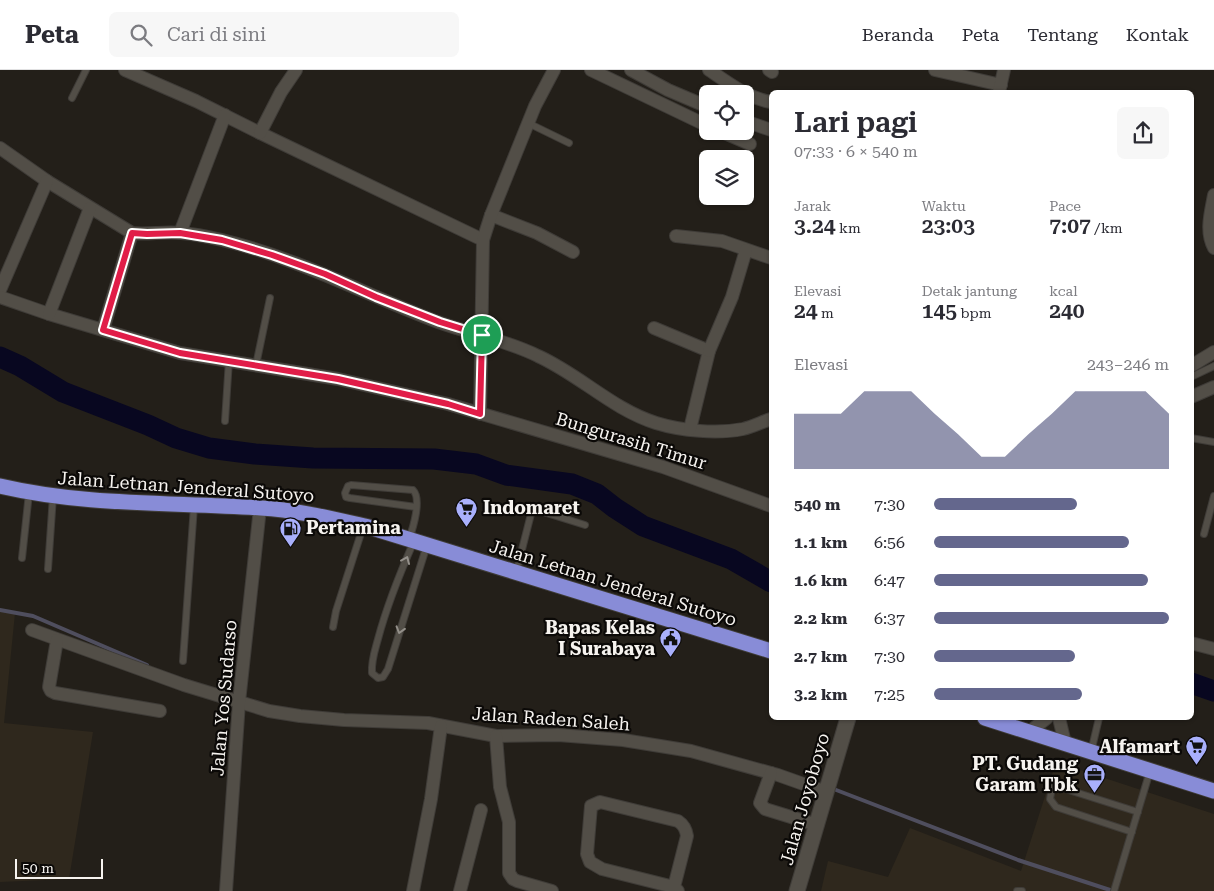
<!DOCTYPE html>
<html lang="id">
<meta charset="utf-8">
<style>
body{margin:0;font-family:"Roboto Serif",serif;background:#f7f7f7;color:#2b2b33;height:100vh;display:flex;flex-direction:column;font-size:19px;white-space:nowrap}
*{box-sizing:border-box;margin:0}
p{font-size:16px;color:#7c7c81}
.icon{flex:none;width:28px;height:28px;fill:none;stroke:currentColor;stroke-width:2;stroke-linecap:round;stroke-linejoin:round}
.map{position:relative;flex:1;overflow:hidden}
.panel{position:absolute;left:769px;top:20px;width:425px;height:630px;display:flex;flex-direction:column;background:#fff;border-radius:8px;box-shadow:0 1px 4px #0004}
.panel>*{flex:none}
.fabs{position:absolute;left:699px;top:15px;display:grid;gap:10px}
.fabs a{display:grid;place-items:center;width:55px;height:55px;border-radius:8px;background:#fff;box-shadow:0 1px 4px #0004;font-size:25px}
.scale{position:absolute;left:15px;bottom:12px;width:88px;box-sizing:border-box;padding-left:5px;border:2px solid #f6f3ef;border-top:0;font-size:14px;line-height:18px;white-space:nowrap;color:#f6f3ef;-webkit-text-stroke:4px #0b0907;paint-order:stroke}
.pin{position:absolute;display:grid;place-items:center;width:42px;height:42px;color:#fff;margin:-21px;border:2px solid #fff;border-radius:50%;box-shadow:0 1px 5px #0007}
.round{display:grid;place-items:center;flex:none;width:52px;height:52px;border-radius:8px;background:#f7f7f7}
.headline{display:flex;align-items:center;justify-content:space-between;height:85px;padding:0 25px}
h1{font-size:28px;font-weight:600;line-height:38px}
.metrics{display:grid;grid-template-columns:repeat(3,1fr);gap:8px;height:85px;padding:5px 25px}
.metrics div{display:grid;align-content:center}
.metrics b{font-size:21px;font-weight:600}
.metrics small{font-size:14px;font-weight:400}
.metrics p{font-size:14px}
.chart{height:140px;padding:10px 25px}
.chart p{display:flex;justify-content:space-between}
.chart svg{width:100%;height:90px;margin-top:5px;fill:#64678d;opacity:.7}
ul{padding:0 25px;list-style:none;font-size:16px}
li{display:grid;grid-template-columns:80px 60px 1fr;align-items:center;height:38px}
li i{height:12px;border-radius:6px;background:#64678d}
header{display:flex;align-items:center;gap:30px;box-sizing:border-box;height:70px;padding:0 25px;background:#fff;border-bottom:1px solid #e1e1e2}
header strong{font-size:24px}
nav{display:flex;gap:28px;margin-inline-start:auto;font-size:18px}
.search{width:350px;height:45px;background:#f7f7f7;display:flex;align-items:center;gap:12px;box-sizing:border-box;padding:0 18px;border-radius:8px;color:#7c7c81;font-size:19px}
.map>svg:first-child{display:block}
.built{fill:#2f281d}
.lines{fill:none;stroke-linecap:round;stroke-linejoin:round}
.stream{stroke:#4f4e5e;stroke-width:4}
.river{stroke:#080720;stroke-width:21}
.service-casing{stroke:#3f3c38;stroke-width:8}
.minor-casing{stroke:#3f3c38;stroke-width:14}
.tertiary-casing{stroke:#3f3c38;stroke-width:17}
.trunk-casing{stroke:#3f3c38;stroke-width:17}
.service{stroke:#524e47;stroke-width:6}
.minor{stroke:#524e47;stroke-width:12}
.tertiary{stroke:#524e47;stroke-width:15}
.trunk{stroke:#888cd7;stroke-width:15}
.oneway{stroke:#94908a}
.route-casing{stroke:#fff;stroke-width:10}
.route{stroke:#e11d48;stroke-width:6}
.labels{text-anchor:middle;stroke-width:4.5;stroke-linejoin:round;paint-order:stroke}
.street-label{font-size:18px;fill:#f6f3ef;stroke:#0b0907}
.poi-label{font-size:18px;font-weight:bold;fill:#f6f3ef;stroke:#0b0907;text-anchor:end}
</style>
<header>
<strong>Peta</strong>
<div class="search"><svg class="icon" aria-label="search" viewBox="0 0 24 24"><circle cx="10" cy="10" r="6"/><path d="M15 15l6 6"/></svg>Cari di sini</div>
<nav><a>Beranda</a><a>Peta</a><a>Tentang</a><a>Kontak</a></nav>
</header>
<div class="map">
<svg width="1214" height="821" viewBox="0 0 1214 821">
<rect width="100%" height="100%" fill="#231f19"/>
<!-- built -->
<g class="built">
<path d="M0,540L15,543L4,653L93,662L69,809L0,812Z"/>
<path d="M1056,692L1214,744V821H821L828,791L888,807L910,758L1021,801Z"/>
</g>
<g class="lines">
<!-- stream -->
<g class="stream">
<path d="M0,540L33,546L147,595"/>
<path d="M831,718L1018,790L1113,821"/>
</g>
<!-- river -->
<g class="river">
<path d="M0,287L20,296L63,322L148,355L176,368L209,378L255,384L313,388L434,389L476,394L506,405L572,414L597,424L615,438L643,456L731,489L771,512"/>
<path d="M1191,613L1214,621"/>
</g>
<defs>
<g id="service">
<path d="M72,28L86,0"/>
<path d="M528,53L569,73"/>
<path d="M256,295L270,228"/>
<path d="M1191,307L1214,296"/>
<path d="M225,351L229,290"/>
<path d="M1191,368L1214,372"/>
<path d="M1204,464L1214,426"/>
<path d="M409,469C413,458 422,429 413,420L351,415L348,416L345,423L346,427L350,428L416,437"/>
<path d="M414,471C400,503 387,535 378,569C375,580 371,591 372,603L378,608L383,607L388,599L427,475"/>
<path d="M22,488L29,423"/>
<path d="M48,499L53,426"/>
<path d="M516,503L531,444L537,440L585,455"/>
<path d="M333,557L336,541L363,457"/>
<path d="M183,591L194,436"/>
<path d="M1091,682L1099,648"/>
<path d="M1132,762L1056,737L1050,729L1052,718L1056,716L1138,742"/>
<path d="M1017,821H1022"/>
<path d="M1114,821L1150,701"/>
</g>
<g id="minor">
<path d="M125,0L196,31L260,63L483,170"/>
<path d="M591,0L708,56"/>
<path d="M631,0L668,20L708,37"/>
<path d="M709,0C729,13 747,28 771,32"/>
<path d="M769,0L772,2"/>
<path d="M935,0L1001,15"/>
<path d="M999,22L1004,0"/>
<path d="M745,51L771,60"/>
<path d="M720,61L750,74"/>
<path d="M260,63L281,22L296,0"/>
<path d="M0,78L47,111L132,163C148,165 165,161 181,163C195,164 209,167 222,170C298,188 366,225 438,252C471,264 506,270 538,286C580,305 612,339 656,353C682,361 717,364 743,359C752,357 762,352 771,349"/>
<path d="M1214,125C1211,142 1205,161 1214,178"/>
<path d="M491,145L537,163L573,182"/>
<path d="M180,163L225,45"/>
<path d="M676,166L722,171L771,188"/>
<path d="M0,220L47,111"/>
<path d="M0,227L49,244L180,283L338,309L448,334L663,397L771,436"/>
<path d="M49,244L90,138"/>
<path d="M654,258L709,281L690,359"/>
<path d="M103,260L132,163"/>
<path d="M709,281L732,227L746,180"/>
<path d="M1191,296L1214,282"/>
<path d="M1191,327L1214,317"/>
<path d="M480,344L483,170L491,145L535,36L554,0"/>
<path d="M32,560L184,615L269,641L300,646L344,650L428,653L496,666L558,665L623,670L691,681L778,705L826,722"/>
<path d="M57,570L49,617L51,621L55,623L160,641"/>
<path d="M1191,573L1214,579"/>
<path d="M1059,648L1065,673"/>
<path d="M1029,662L1047,648"/>
<path d="M496,666L500,717L509,752V803L513,809L517,811L552,821"/>
<path d="M771,703L760,733L765,739L817,755"/>
<path d="M674,817L602,799L590,792L587,784L591,736L600,732L678,751C684,755 686,759 687,766L674,817L678,821"/>
<path d="M226,821L239,632L260,438"/>
<path d="M413,821L431,729L441,656"/>
<path d="M460,821L481,740"/>
</g>
<path id="tertiary" d="M797,821L848,648"/>
<g id="trunk">
<path d="M0,416C85,436 174,432 261,438C298,440 333,449 369,457L771,581"/>
<path d="M985,648L1214,721"/>
</g>
</defs>
<!-- service casing -->
<use href="#service" class="service-casing"/>
<!-- minor casing -->
<use href="#minor" class="minor-casing"/>
<!-- tertiary casing -->
<use href="#tertiary" class="tertiary-casing"/>
<!-- trunk casing -->
<use href="#trunk" class="trunk-casing"/>
<!-- service -->
<use href="#service" class="service"/>
<!-- minor -->
<use href="#minor" class="minor"/>
<!-- tertiary -->
<use href="#tertiary" class="tertiary"/>
<!-- trunk -->
<use href="#trunk" class="trunk"/>
</g>
<!-- one-way arrows -->
<defs><path id="oneway-chevron" d="M-2-3.5L2.5 0L-2 3.5" fill="none" stroke-width="1.6" stroke-linecap="round" stroke-linejoin="round" transform="scale(1.25)"/></defs>
<g class="oneway">
<use href="#oneway-chevron" transform="translate(406 490) rotate(-67)"/>
<use href="#oneway-chevron" transform="translate(400 560) rotate(107)"/>
</g>
<g class="lines">
<defs>
<path id="route" d="M132,163L147,164L180,163L222,170L272,185L325,204L376,227L440,252L482,265L480,344L448,334L338,309L180,283L103,260Z"/>
</defs>
<!-- route casing -->
<use href="#route" class="route-casing"/>
<!-- route -->
<use href="#route" class="route"/>
</g>
<!-- icons -->
<defs>
<symbol id="supermarket-pin" viewBox="-11 -11 22 30"><path d="M0 17L-7.5 6A9.5 9.5 0 1 1 7.5 6Z" fill="#a9b0fc" stroke="#0b0907"/><path d="M-6-5.5h2.5l.6 2H6L4.5 2H-2.5L-4.4-4H-6ZM-1.5 3.2a1.3 1.3 0 1 0 .1 0ZM3 3.2a1.3 1.3 0 1 0 .1 0Z" fill="#111"/></symbol>
<symbol id="fuel-pin" viewBox="-11 -11 22 30"><path d="M0 17L-7.5 6A9.5 9.5 0 1 1 7.5 6Z" fill="#a9b0fc" stroke="#0b0907"/><path d="M-5.5-6h7V0h2V4h1.3V-2.5L3-4.5l.8-.8L6-3V5H2.5V1h-1V6h-7ZM-4.2-4.7v3.2H.2V-4.7Z" fill="#111"/></symbol>
<symbol id="civic-pin" viewBox="-11 -11 22 30"><path d="M0 17L-7.5 6A9.5 9.5 0 1 1 7.5 6Z" fill="#a9b0fc" stroke="#0b0907"/><path d="M-.6-6.5H3V-4.5H.6V-3L4-1V1h2V6H-6V1h2V-1L-.6-3ZM-1.2 2.5V6h2.4V2.5Z" fill="#111"/></symbol>
<symbol id="office-pin" viewBox="-11 -11 22 30"><path d="M0 17L-7.5 6A9.5 9.5 0 1 1 7.5 6Z" fill="#a9b0fc" stroke="#0b0907"/><path d="M-6-3h4V-5.5h4V-3h4V5H-6ZM-1-4.5V-3h2v-1.5ZM-6 0V1H6V0Z" fill="#111"/></symbol>
</defs>
<g fill-rule="evenodd">
<use href="#supermarket-pin" x="454" y="426" width="25" height="34"/>
<use href="#fuel-pin" x="278" y="446" width="25" height="34"/>
<use href="#civic-pin" x="658" y="556" width="25" height="34"/>
<use href="#supermarket-pin" x="1184" y="664" width="25" height="34"/>
<use href="#office-pin" x="1082" y="692" width="25" height="34"/>
</g>
<g class="labels">
<!-- street labels -->
<g class="street-label">
<text transform="translate(631 371) rotate(17)" y="6">Bungurasih Timur</text>
<text transform="translate(186 417) rotate(4)" y="6">Jalan Letnan Jenderal Sutoyo</text>
<text transform="translate(613 513) rotate(17)" y="6">Jalan Letnan Jenderal Sutoyo</text>
<text transform="translate(224 628) rotate(-85)" y="6">Jalan Yos Sudarso</text>
<text transform="translate(551 649) rotate(4)" y="6">Jalan Raden Saleh</text>
<text transform="translate(805 729) rotate(-74)" y="6">Jalan Joyoboyo</text>
</g>
<!-- poi labels -->
<g class="poi-label">
<text x="483" y="444" text-anchor="start">Indomaret</text>
<text x="306" y="464" text-anchor="start">Pertamina</text>
<text x="655" y="564">Bapas Kelas<tspan x="655" dy="21">I Surabaya</tspan></text>
<text x="1180" y="683">Alfamart</text>
<text x="1078" y="700">PT. Gudang<tspan x="1078" dy="21">Garam Tbk</tspan></text>
</g>
</g>
</svg>
<div class="fabs">
<a><svg class="icon" aria-label="locate" viewBox="0 0 24 24"><circle cx="12" cy="12" r="6"/><path d="M12 2v4M12 18v4M2 12h4M18 12h4"/></svg></a>
<a><svg class="icon" aria-label="layers" viewBox="0 0 24 24"><path d="M12 4l9 5-9 5-9-5zM3 14l9 5 9-5"/></svg></a>
</div>
<div class="scale">50 m</div>
<div class="pin" style="left:482px;top:265px;background:#1e9e55"><svg class="icon" aria-label="arrive" viewBox="0 0 24 24"><path d="M6 21V4h12l-3 4 3 4H6"/></svg></div>
<section class="panel">
<div class="headline"><div><h1>Lari pagi</h1><p>07:33 · 6 × 540 m</p></div><a class="round"><svg class="icon" aria-label="share" viewBox="0 0 24 24"><path d="M12 15V3M7 8l5-5 5 5M5 13v7h14v-7"/></svg></a></div>
<div class="metrics">
<div><p>Jarak</p><b>3.24<small> km</small></b></div>
<div><p>Waktu</p><b>23:03</b></div>
<div><p>Pace</p><b>7:07<small> /km</small></b></div>
</div>
<div class="metrics">
<div><p>Elevasi</p><b>24<small> m</small></b></div>
<div><p>Detak jantung</p><b>145<small> bpm</small></b></div>
<div><p>kcal</p><b>240</b></div>
</div>
<div class="chart"><p><span>Elevasi</span>243–246 m</p>
<svg viewBox="0 0 160 44" preserveAspectRatio="none"><path d="M0 44V17L10 17L20 17L30 6L40 6L50 6L60 17L70 27L80 38L90 38L100 27L110 17L120 6L130 6L140 6L150 6L160 17V44z"/></svg>
</div>
<ul>
<li><b>540 m</b>7:30<i style="width:61%"></i></li>
<li><b>1.1 km</b>6:56<i style="width:83%"></i></li>
<li><b>1.6 km</b>6:47<i style="width:91%"></i></li>
<li><b>2.2 km</b>6:37<i style="width:100%"></i></li>
<li><b>2.7 km</b>7:30<i style="width:60%"></i></li>
<li><b>3.2 km</b>7:25<i style="width:63%"></i></li>
</ul>
</section>
</div>
